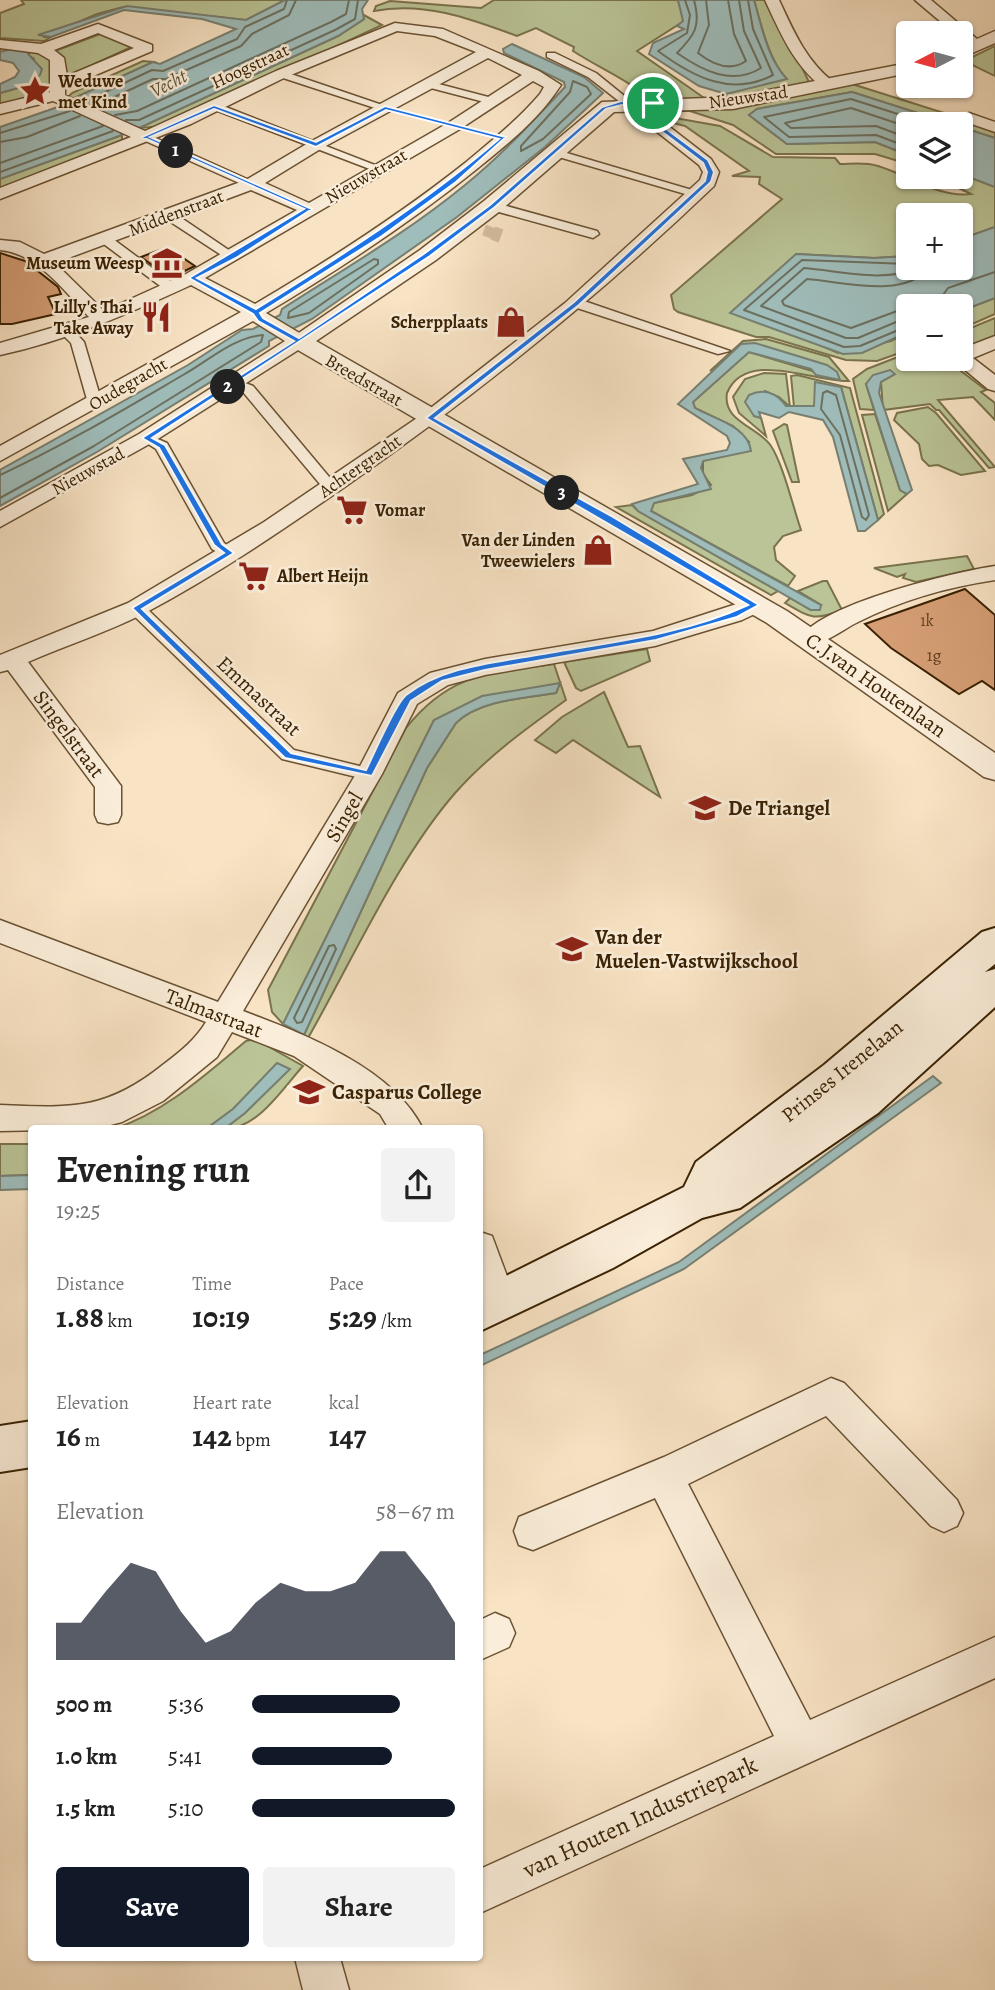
<!DOCTYPE html>
<meta charset="utf-8">
<style>
body{margin:0;font-family:Alegreya,serif;background:#f2f2f2;color:#222;height:100vh;display:flex;flex-direction:column;font-size:26px;white-space:nowrap}
*{box-sizing:border-box;margin:0}
p{font-size:23px;color:#767676}
.icon{flex:none;width:38px;height:38px;fill:none;stroke:currentColor;stroke-width:2;stroke-linecap:round;stroke-linejoin:round}
.map{position:relative;flex:1;overflow:hidden}
.panel{position:absolute;left:28px;top:1125px;width:455px;height:836px;display:flex;flex-direction:column;background:#fff;border-radius:7px;box-shadow:0 2px 5px #0004}
.panel>*{flex:none}
.needle{width:46px;rotate:264deg}
.tools{position:absolute;left:896px;top:21px;display:grid;gap:14px}
.tools a{display:grid;place-items:center;width:77px;height:77px;border-radius:7px;background:#fff;box-shadow:0 2px 5px #0004;font-size:35px}
.pin{position:absolute;display:grid;place-items:center;width:60px;height:60px;color:#fff;margin:-30px;border:4px solid #fff;border-radius:50%;box-shadow:0 2px 7px #0007}
.km{position:absolute;width:35px;height:35px;margin:-18px;border-radius:50%;background:#222;color:#fff;font-size:19px;line-height:35px;text-align:center}
.round{display:grid;place-items:center;flex:none;width:74px;height:74px;border-radius:7px;background:#f2f2f2}
.head{display:flex;align-items:center;justify-content:space-between;height:119px;padding:0 28px}
h1{font-size:38px;font-weight:700;line-height:52px}
.stats{display:grid;grid-template-columns:repeat(3,1fr);gap:10px;height:119px;padding:7px 28px}
.stats div{display:grid;align-content:center}
.stats b{font-size:30px;font-weight:700}
.stats small{font-size:19px;font-weight:400}
.stats p{font-size:19px}
.chart{height:196px;padding:14px 28px}
.chart p{display:flex;justify-content:space-between}
.chart svg{width:100%;height:126px;margin-top:7px;fill:#111827;opacity:.7}
.button{display:flex;gap:14px;margin-top:auto;padding:14px 28px}
.button a{flex:1;height:80px;border-radius:7px;background:#111827;color:#fff;font-size:28px;font-weight:700;line-height:80px;text-align:center}
.button a+a{background:#f2f2f2;color:#222}
ul{padding:0 28px;list-style:none;font-size:23px}
li{display:grid;grid-template-columns:112px 84px 1fr;align-items:center;height:52px}
li i{height:18px;border-radius:9px;background:#111827}
.map>svg:first-child{display:block}
.green{fill:#bac496;stroke:#7a734c;stroke-width:2}
.water{fill:#9fbdbb;stroke:#777f71;stroke-width:2}
.lines{fill:none;stroke-linecap:round;stroke-linejoin:round}
.shore{stroke:#6c705f;stroke-width:2}
.building{fill:#d49d74;stroke:#3a2203;stroke-width:2}
.pedestrian-tunnel-far1{stroke:#d2bc9d;stroke-width:11;stroke-dasharray:11 5;stroke-linecap:butt}
.pedestrian-tunnel{stroke:#d2bc9d;stroke-width:14;stroke-dasharray:14 7;stroke-linecap:butt}
.pedestrian-casing{stroke:#6a5233;stroke-width:3}
.minor-casing{stroke:#6a5233;stroke-width:3}
.tertiary-casing{stroke:#6a5233;stroke-width:3}
.secondary-casing{stroke:#3a2203;stroke-width:4}
.pedestrian{fill:#faedd9;fill-rule:evenodd}
.minor{fill:#faedd9;fill-rule:evenodd}
.tertiary{fill:#faedd9;fill-rule:evenodd}
.secondary{fill:#faedd9;fill-rule:evenodd}
.route{fill:#1a73e8;stroke:#fff;stroke-width:2;fill-rule:evenodd}
.labels{text-anchor:middle;stroke-width:5;stroke-linejoin:round;paint-order:stroke}
.far-number-label{font-size:16px;fill:#60411f}
.far-street-label{font-size:18px;fill:#3a2203;stroke:#faedd9}
.far-poi-label{font-size:18px;font-weight:bold;fill:#3a2203;stroke:#faedd9;text-anchor:end}
.number-label{font-size:18px;fill:#60411f}
.far-water-label{font-size:19px;font-style:italic;fill:#58503a;stroke:#faedd9}
.street-label{font-size:21px;fill:#3a2203;stroke:#faedd9}
.poi-label{font-size:21px;font-weight:bold;fill:#3a2203;stroke:#faedd9;text-anchor:start}
.near-street-label{font-size:24px;fill:#3a2203;stroke:#faedd9}
</style>
<div class="map">
<svg width="995" height="1990" viewBox="0 0 995 1990">
<rect width="100%" height="100%" fill="#f8e3c4"/>
<filter id="stains"><feTurbulence type="fractalNoise" baseFrequency=".00286" numOctaves="4"/><feColorMatrix values="0 0 0 0 .2 0 0 0 0 .09 0 0 0 0 .02 0 0 0 .5 -.17"/></filter>
<radialGradient id="worn" r=".72"><stop offset=".6" stop-color="#630" stop-opacity="0"/><stop offset="1" stop-color="#630" stop-opacity=".3"/></radialGradient>
<!-- green -->
<g class="green">
<path d="M21,0H285L246,20L123,7L97,14L43,37H51L44,41L0,38V13L24,4Z"/>
<path d="M494,0H678L684,21L637,51L710,102L634,99L640,91C618,75 596,66 573,51L574,47L536,28L517,36C471,19 424,1 374,11L376,6L390,1L481,8Z"/>
<path d="M754,0H769L810,84L723,101L716,96L786,79C768,57 762,27 754,0Z"/>
<path d="M362,14L382,25L166,126L139,128L338,36L364,19Z"/>
<path d="M103,33L141,48H129L68,76L64,63L52,52Z"/>
<path d="M0,46L28,49L50,57L53,81L50,91L0,107V93L25,86L34,59L27,54L0,52Z"/>
<path d="M995,46V76L964,61Z"/>
<path d="M143,61L153,62L70,100L67,98L72,93Z"/>
<path d="M852,84L995,129V138L961,127V124H952L852,92L757,109L749,115L787,144L875,142L908,155V164L875,154H776L733,125L690,111H655Z"/>
<path d="M658,115L720,126L773,157L835,158L840,164C852,164 865,162 878,166C908,175 939,198 971,194L936,177H961V174L995,187V227L961,239V215H908V256L874,258L797,254L736,308L838,353L891,341L908,332V350L877,361L846,360L769,337H756L678,312L674,309L671,295L782,199L759,184L760,177L732,176L749,171L685,126L661,120Z"/>
<path d="M122,135V141L0,189V179Z"/>
<path d="M995,298V314L961,329V311Z"/>
<path d="M995,318V339L961,353V332Z"/>
<path d="M766,339L829,357L849,381C816,383 746,348 727,393C722,422 759,427 771,446C783,464 793,507 801,530L783,536L774,547L776,560L795,576L788,586L651,511L654,503L692,495L711,485L703,474V461L749,442L733,426L695,408L693,402L749,352L839,379L741,344L710,371L743,341Z"/>
<path d="M908,353V359H945L986,390L981,392L995,403V420L973,397L938,400L995,467L989,468L939,410H936L930,404L883,410L881,382L895,374L866,384L874,410L860,409L853,379L867,369Z"/>
<path d="M764,373L786,374L790,407L779,397L765,391L754,416L761,418L766,436L739,413L733,397L745,379Z"/>
<path d="M797,375L850,388L884,514L878,520L841,387L814,406L794,407L791,376Z"/>
<path d="M928,407L936,413L985,471L961,475L938,465L929,466L922,459L919,444L894,420L897,413Z"/>
<path d="M875,414L900,490L907,494L888,511L862,415Z"/>
<path d="M784,424L787,425L799,482H792L773,431Z"/>
<path d="M632,505L638,511L778,591L771,595L616,507Z"/>
<path d="M967,556L974,569L916,582L903,578L905,574L897,577L874,568Z"/>
<path d="M823,581H827L842,610C814,621 811,618 785,603L790,598L811,610L821,605L798,591Z"/>
<path d="M647,649L650,661L581,691L576,688L564,662Z"/>
<path d="M554,664L566,700C527,728 488,756 456,792C398,858 352,961 308,1038L304,1035L427,768L456,723C479,700 525,698 556,693L560,683L434,720L283,1024L272,1012L268,990L406,728C450,673 489,673 554,664Z"/>
<path d="M604,692L628,747L640,746L660,797L573,740L556,753L535,740L562,717Z"/>
<path d="M255,1039L303,1066C282,1089 258,1129 224,1129L245,1113L289,1069L277,1064L233,1109L206,1129H114C165,1112 205,1075 246,1041Z"/>
<path d="M0,1144H31V1175L0,1176Z"/>
</g>
<!-- water -->
<g class="water">
<path d="M285,0H368L362,9L364,19L338,36L139,128L130,126L120,131L122,135L0,179V127L72,102L70,100L153,62L160,64L236,29L202,19L124,10L51,37L38,35L127,6L246,20Z"/>
<path d="M678,0H754C762,27 767,58 787,79L726,94L699,86L649,54L653,43L684,29L677,26L683,21Z"/>
<path d="M512,44L584,77L603,93L545,147L457,217L312,319L269,341V346L97,452L0,506V470L188,365L242,330L253,329L280,315L282,309C344,269 408,232 465,185C502,155 533,121 565,87L564,82L504,53L503,49Z"/>
<path d="M15,48L32,51L28,54L42,69L40,75L25,86L0,93V84L15,77L19,71L13,63L0,60V52Z"/>
<path d="M852,92L952,124H908V155L875,142L787,144L749,115L757,109Z"/>
<path d="M961,127L995,138V187L961,174Z"/>
<path d="M995,227V298L961,311V306H908V332L862,353L843,354L730,313L796,254L874,258L908,256V268H961V239Z"/>
<path d="M755,343L827,365L837,372L840,380L816,375L811,369L749,352L693,402L695,408C714,419 748,426 751,451L703,461L701,468L711,489L654,503L651,511L821,605L820,610H811L638,511L632,504L698,484L683,459L727,450L730,443L727,436L678,404L741,344Z"/>
<path d="M890,370L895,374L881,382L879,393L912,490L907,494L900,490L866,384L873,375Z"/>
<path d="M815,382L841,387L878,520L865,531H858L833,437L823,420L789,412L779,418L759,412L761,418L754,416L745,402L749,395C764,388 777,393 786,406H814Z"/>
<path d="M560,683L556,693C525,698 479,700 456,723L427,768L304,1035L283,1024L434,720L482,696Z"/>
<path d="M277,1063L290,1069L245,1113L224,1129H206L233,1109Z"/>
<path d="M933,1076L941,1083L684,1269L480,1366V1355L679,1262Z"/>
<path d="M31,1175V1189L0,1190V1176Z"/>
</g>
<g class="lines">
<!-- shore -->
<g class="shore">
<path d="M685,0L690,15L687,33L658,51C693,77 731,97 773,75L753,29L748,0"/>
<path d="M694,0C701,26 695,35 677,53C703,71 732,86 761,68L744,31L739,0"/>
<path d="M706,0L709,25L698,53C712,64 730,72 746,61L734,34L728,0"/>
<path d="M573,81L587,87L591,94L543,139L521,151V146L570,92Z"/>
<path d="M84,102L152,70L163,71L237,39L245,27L284,9L287,0"/>
<path d="M95,106L153,79H166L241,46L252,34L289,15L296,0"/>
<path d="M115,115L137,111L331,22L346,14L349,0"/>
<path d="M126,120H139L335,30L355,19L358,0"/>
<path d="M908,127L851,108L785,123L791,128L876,126L908,138"/>
<path d="M0,133L70,111"/>
<path d="M0,142L27,137L80,116"/>
<path d="M908,147L876,135L789,137L764,117L851,99L929,124"/>
<path d="M0,163L103,126"/>
<path d="M0,172L113,131"/>
<path d="M374,259L378,260V264L309,313L288,318L289,312Z"/>
<path d="M908,264L802,260L744,310L844,347L860,346L908,326"/>
<path d="M935,306L948,288L995,272"/>
<path d="M908,307L851,328L784,305L782,301L807,279C846,282 900,299 931,268"/>
<path d="M908,317L858,338H846L761,306L804,268C841,271 883,283 919,268"/>
<path d="M827,391L836,395L869,515L866,520L862,517L840,435L821,409L823,393Z"/>
<path d="M0,475C63,446 123,410 183,375C210,360 232,338 263,335L261,342L94,446L0,498"/>
<path d="M334,945L336,949L302,1022L297,1023L294,1018L329,946Z"/>
</g>
</g>
<!-- building -->
<g class="building">
<path d="M167,247L195,266L170,278L141,257Z"/>
<path d="M0,253L25,261L58,287L61,294L48,297L56,314L12,324H0Z"/>
<path d="M965,589L995,615V690L982,681L959,694L891,648L865,624Z"/>
</g>
<g class="lines">
<!-- pedestrian-tunnel-far1 -->
<path class="pedestrian-tunnel-far1" d="M484,230L498,235"/>
<!-- pedestrian-tunnel -->
<path class="pedestrian-tunnel" d="M493,233L501,236"/>
<defs>
<g id="pedestrian">
<path d="M547,53H555L596,73L633,103L624,105L588,77L547,57Z"/>
<path d="M277,72H285L391,108L381,110L277,76Z"/>
<path d="M431,82L496,99L497,101L492,104L427,87V83Z"/>
<path d="M210,104H218L385,169L375,171L210,108Z"/>
<path d="M141,135H149L258,184L248,187L141,139Z"/>
<path d="M552,151H560L702,193L692,196L552,155Z"/>
<path d="M492,202L597,231L599,234L593,238L488,209V203Z"/>
<path d="M166,213H174L239,257L229,260L166,219Z"/>
<path d="M101,236H109L179,288L167,291L101,242Z"/>
<path d="M571,300H581L730,351L718,354L571,306Z"/>
<path d="M62,329H72L84,342L102,403L100,406L88,403L71,343L60,332Z"/>
<path d="M235,379L253,386L335,484V490H325L243,392L230,386V380Z"/>
<path d="M146,434L167,443L224,543L238,553L236,556H224L212,549L156,449L139,438Z"/>
<path d="M136,603L142,604L294,750L376,770L378,774L376,778L369,780L282,759L130,612V604Z"/>
</g>
<g id="minor">
<path d="M765,0H779C793,30 805,59 832,81V87H822C793,64 780,32 765,0Z"/>
<path d="M915,0H931L984,45L982,48H972L961,39V33H954Z"/>
<path d="M395,23L443,29L539,71L561,85C539,119 509,143 478,168C411,222 340,269 266,313L306,337L309,341L306,345L153,442L0,527V511L139,434L285,341L253,321L0,461V446L241,312L191,285C128,314 68,340 0,355V343L89,317C65,292 37,253 0,250V240L20,242L44,254L246,180L310,142L476,52L435,36L397,31L286,77L191,124L0,199V188L131,137L53,101L0,114V104L50,92V60L38,53L0,48V40L41,44L98,24L152,45V51L65,88V95L145,131L276,71ZM98,33L134,48L67,76L64,58L54,50ZM488,58L522,75L448,123L309,203L265,183L322,148ZM533,81L544,87L540,94C518,120 491,141 465,163C398,216 328,261 255,304L205,278L460,129ZM251,190L297,210L186,274L104,311L55,263Z"/>
<path d="M653,98L661,103L657,108L658,118L711,159L719,172L714,186C598,297 478,394 346,486C281,531 215,576 145,613C108,632 67,645 28,662L121,786V815L118,822L108,824L98,822L95,815V787L8,670L0,672V655L128,603L264,522L423,414L565,303L700,180L703,172L699,165L642,120L641,107Z"/>
<path d="M969,113L995,122V132L963,121L961,118Z"/>
<path d="M995,336V349L973,358L995,375V391L988,389L952,359H961V349Z"/>
<path d="M995,566V580C948,587 901,600 858,622C841,630 822,648 803,643L800,638C822,604 954,572 995,566Z"/>
<path d="M755,598L763,600L767,605L763,610L742,620L655,646L485,675L448,685L417,704L382,774L243,1011C304,1034 393,1068 423,1129H389L380,1114L294,1056L232,1032L217,1057L163,1101L122,1122L95,1129L0,1131V1105C71,1108 106,1111 164,1064C181,1051 195,1040 206,1022L0,943V920L218,1002L356,774L398,693L430,673L485,659L653,631Z"/>
<path d="M480,1232L492,1236L517,1303L512,1314L500,1319L488,1314L480,1294Z"/>
<path d="M831,1378L844,1383L957,1500L963,1513L957,1526L944,1532L931,1526L826,1416L688,1484L810,1720L995,1637V1678L480,1913V1869L774,1736L655,1498L533,1550L519,1545L514,1531L519,1517L664,1457Z"/>
<path d="M495,1613L509,1619L515,1633L509,1647L480,1660V1620Z"/>
<path d="M295,1958H340L349,1990H303Z"/>
</g>
<g id="tertiary">
<path d="M995,31V43L961,58V46Z"/>
<path d="M908,63V73L733,109L614,112L500,211L436,260L316,341L787,611L995,753V780L984,777L767,623L291,346L287,341L420,250L484,201L602,102L733,97Z"/>
</g>
<g id="secondary">
<path d="M995,928V964L985,972L995,969V1007L878,1113L740,1208L702,1218L613,1268L480,1331V1289L684,1187L696,1162L824,1065L982,932Z"/>
<path d="M32,1421V1467L0,1472V1426Z"/>
</g>
</defs>
<!-- pedestrian casing -->
<use href="#pedestrian" class="pedestrian-casing"/>
<!-- minor casing -->
<use href="#minor" class="minor-casing"/>
<!-- tertiary casing -->
<use href="#tertiary" class="tertiary-casing"/>
<!-- secondary casing -->
<use href="#secondary" class="secondary-casing"/>
<!-- pedestrian -->
<use href="#pedestrian" class="pedestrian"/>
<!-- minor -->
<use href="#minor" class="minor"/>
<!-- tertiary -->
<use href="#tertiary" class="tertiary"/>
<!-- secondary -->
<use href="#secondary" class="secondary"/>
</g>
<!-- route -->
<path class="route" d="M621,101L655,102L653,119L708,160L714,172L711,182L579,305L435,418L613,517L759,605L737,617L656,640L485,670L442,681L411,701L372,776L285,758L132,608L224,553L214,545L159,448L142,438L294,341L258,321L253,314L189,278L304,209L142,137L214,105L316,142L385,106L506,137L456,182L382,236L260,313L263,318L299,338L425,253L490,205L602,107ZM622,105H648V121L703,163L707,172L705,181L574,302L426,418L748,605C681,636 603,643 531,656C489,663 441,668 406,695C395,704 374,754 366,770L291,753L142,609L234,553L222,544L165,445L152,438L430,256L495,207L606,109ZM214,109L316,147L386,110L499,139C423,204 341,256 256,309L197,278L236,258L312,209L150,137Z"/>
<!-- icons -->
<defs>
<symbol id="sight-bare" viewBox="-9 -9 18 18"><path d="M0-6L1.8-2.2L6-1.7L2.9 1.2L3.7 5.4L0 3.3L-3.7 5.4L-2.9 1.2L-6-1.7L-1.8-2.2Z" fill="#8f2418" stroke="#faedd9" stroke-width="2.5" paint-order="stroke"/></symbol>
<symbol id="museum-bare" viewBox="-9 -9 18 18"><path d="M0-6L6-3V-2H-6V-3ZM-5-1h2V3h-2ZM-1-1h2V3h-2ZM3-1h2V3H3ZM-6 4H6V6H-6Z" fill="#8f2418" stroke="#faedd9" stroke-width="2.5" paint-order="stroke"/></symbol>
<symbol id="restaurant-bare" viewBox="-9 -9 18 18"><path d="M-5-6h1v4h1v-4h1v4h1v-4h1v5L-1.5 .5V6h-2V.5L-5-1ZM5-6V6H3V1.5H1.5Q1.5-4 5-6Z" fill="#8f2418" stroke="#faedd9" stroke-width="2.5" paint-order="stroke"/></symbol>
<symbol id="shop-bare" viewBox="-9 -9 18 18"><path d="M-5-2.5h2.3a2.7 3.5 0 0 1 5.4 0H5L5.5 6h-11ZM-1.5-2.5h3a1.5 2.3 0 0 0-3 0Z" fill="#8f2418" stroke="#faedd9" stroke-width="2.5" paint-order="stroke"/></symbol>
<symbol id="supermarket-bare" viewBox="-9 -9 18 18"><path d="M-6-5.5h2.5l.6 2H6L4.5 2H-2.5L-4.4-4H-6ZM-1.5 3.2a1.3 1.3 0 1 0 .1 0ZM3 3.2a1.3 1.3 0 1 0 .1 0Z" fill="#8f2418" stroke="#faedd9" stroke-width="2.5" paint-order="stroke"/></symbol>
<symbol id="school-bare" viewBox="-9 -9 18 18"><path d="M0-5L7-2L0 1L-7-2ZM-4 1L0 2.5L4 1V4Q0 6-4 4Z" fill="#8f2418" stroke="#faedd9" stroke-width="2.5" paint-order="stroke"/></symbol>
</defs>
<g fill-rule="evenodd">
<use href="#sight-bare" x="13" y="69" width="44" height="44"/>
<use href="#museum-bare" x="145" y="241" width="44" height="44"/>
<use href="#restaurant-bare" x="134" y="295" width="44" height="44"/>
<use href="#shop-bare" x="489" y="300" width="44" height="44"/>
<use href="#supermarket-bare" x="330" y="488" width="44" height="44"/>
<use href="#shop-bare" x="576" y="528" width="44" height="44"/>
<use href="#supermarket-bare" x="232" y="554" width="44" height="44"/>
<use href="#school-bare" x="683" y="786" width="44" height="44"/>
<use href="#school-bare" x="550" y="927" width="44" height="44"/>
<use href="#school-bare" x="287" y="1070" width="44" height="44"/>
</g>
<g class="labels">
<!-- far-number labels -->
<g class="far-number-label">
<text x="927" y="626">1k</text>
</g>
<!-- far-street labels -->
<g class="far-street-label">
<text transform="translate(250 66) rotate(-25)" y="6">Hoogstraat</text>
<text transform="translate(748 97) rotate(-8)" y="6">Nieuwstad</text>
<text transform="translate(366 176) rotate(-30)" y="6">Nieuwstraat</text>
<text transform="translate(176 213) rotate(-21)" y="6">Middenstraat</text>
<text transform="translate(364 380) rotate(30)" y="6">Breedstraat</text>
<text transform="translate(128 384) rotate(-30)" y="6">Oudegracht</text>
<text transform="translate(360 466) rotate(-35)" y="6">Achtergracht</text>
<text transform="translate(88 471) rotate(-29)" y="6">Nieuwstad</text>
</g>
<!-- far-poi labels -->
<g class="far-poi-label">
<text x="58" y="87" text-anchor="start">Weduwe<tspan x="58" dy="21">met Kind</tspan></text>
<text x="144" y="269">Museum Weesp</text>
<text x="133" y="313">Lilly's Thai<tspan x="133" dy="21">Take Away</tspan></text>
<text x="488" y="328">Scherpplaats</text>
<text x="375" y="516" text-anchor="start">Vomar</text>
<text x="575" y="546">Van der Linden<tspan x="575" dy="21">Tweewielers</tspan></text>
<text x="277" y="582" text-anchor="start">Albert Heijn</text>
</g>
<!-- number labels -->
<g class="number-label">
<text x="934" y="661">1g</text>
</g>
<!-- far-water labels -->
<g class="far-water-label">
<text transform="translate(168 83) rotate(-27)" y="7">Vecht</text>
</g>
<!-- street labels -->
<g class="street-label">
<text transform="translate(876 685) rotate(35)" y="7">C.J.van Houtenlaan</text>
<text transform="translate(259 696) rotate(43)" y="7">Emmastraat</text>
<text transform="translate(69 734) rotate(53)" y="7">Singelstraat</text>
<text transform="translate(344 817) rotate(-60)" y="7">Singel</text>
<text transform="translate(214 1013) rotate(21)" y="7">Talmastraat</text>
<text transform="translate(842 1071) rotate(-39)" y="7">Prinses Irenelaan</text>
</g>
<!-- poi labels -->
<g class="poi-label">
<text x="728" y="815">De Triangel</text>
<text x="595" y="944">Van der<tspan x="595" dy="24">Muelen-Vastwijkschool</tspan></text>
<text x="332" y="1099">Casparus College</text>
</g>
<!-- near-street labels -->
<g class="near-street-label">
<text transform="translate(640 1817) rotate(-25)" y="8">van Houten Industriepark</text>
</g>
</g>
<rect width="100%" height="100%" filter="url(#stains)"/>
<rect width="100%" height="100%" fill="url(#worn)"/>
</svg>
<div class="tools">
<a><svg class="needle" viewBox="-14 -14 28 28"><path d="M0-13l5 13h-10z" fill="#e53935"/><path d="M0 13l5-13h-10z" fill="#767676"/></svg></a>
<a><svg class="icon" aria-label="layers" viewBox="0 0 24 24"><path d="M12 4l9 5-9 5-9-5zM3 14l9 5 9-5"/></svg></a>
<a>+</a>
<a>−</a>
</div>
<div class="pin" style="left:653px;top:103px;background:#1e9e55"><svg class="icon" aria-label="arrive" viewBox="0 0 24 24"><path d="M6 21V4h12l-3 4 3 4H6"/></svg></div>
<b class="km" style="left:176px;top:151px">1</b>
<b class="km" style="left:228px;top:387px">2</b>
<b class="km" style="left:562px;top:493px">3</b>
<section class="panel">
<div class="head"><div><h1>Evening run</h1><p>19:25</p></div><a class="round"><svg class="icon" aria-label="share" viewBox="0 0 24 24"><path d="M12 15V3M7 8l5-5 5 5M5 13v7h14v-7"/></svg></a></div>
<div class="stats">
<div><p>Distance</p><b>1.88<small> km</small></b></div>
<div><p>Time</p><b>10:19</b></div>
<div><p>Pace</p><b>5:29<small> /km</small></b></div>
</div>
<div class="stats">
<div><p>Elevation</p><b>16<small> m</small></b></div>
<div><p>Heart rate</p><b>142<small> bpm</small></b></div>
<div><p>kcal</p><b>147</b></div>
</div>
<div class="chart"><p><span>Elevation</span>58–67 m</p>
<svg viewBox="0 0 160 44" preserveAspectRatio="none"><path d="M0 44V31L10 31L20 20L30 10L40 13L50 27L60 38L70 34L80 24L90 17L100 20L110 20L120 17L130 6L140 6L150 17L160 31V44z"/></svg>
</div>
<ul>
<li><b>500 m</b>5:36<i style="width:73%"></i></li>
<li><b>1.0 km</b>5:41<i style="width:69%"></i></li>
<li><b>1.5 km</b>5:10<i style="width:100%"></i></li>
</ul>
<div class="button"><a>Save</a><a>Share</a></div>
</section>
</div>
